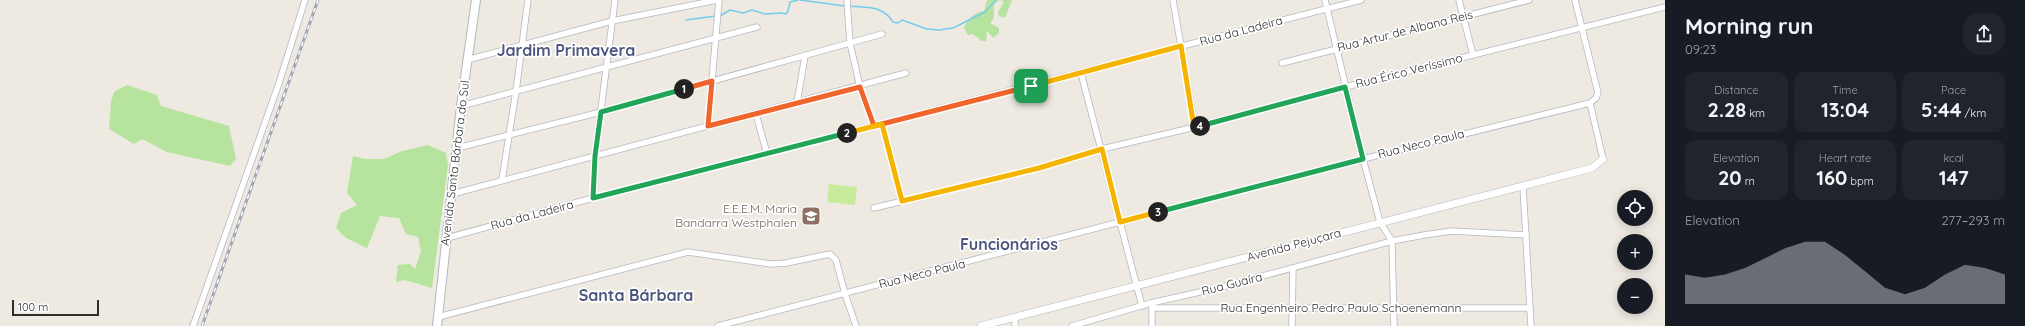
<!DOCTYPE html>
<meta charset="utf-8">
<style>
body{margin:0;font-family:Quicksand,sans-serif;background:#20242c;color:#f1f3f6;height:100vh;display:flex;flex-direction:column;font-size:15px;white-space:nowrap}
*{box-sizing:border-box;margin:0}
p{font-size:13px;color:#9ea1a6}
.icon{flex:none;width:22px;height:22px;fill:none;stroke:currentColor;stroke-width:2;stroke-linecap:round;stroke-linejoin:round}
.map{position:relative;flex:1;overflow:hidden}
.drawer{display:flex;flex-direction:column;background:#171b24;width:360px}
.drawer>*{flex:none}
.fabs{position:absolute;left:1617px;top:190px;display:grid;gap:8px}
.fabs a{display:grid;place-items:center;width:36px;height:36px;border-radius:50%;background:#171b24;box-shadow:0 2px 10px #0003;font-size:20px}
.scale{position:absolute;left:12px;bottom:10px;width:87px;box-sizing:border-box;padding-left:4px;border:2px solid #2e2e2e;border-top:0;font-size:11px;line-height:14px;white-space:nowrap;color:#2e2e2e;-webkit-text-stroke:3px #fff;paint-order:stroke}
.pin{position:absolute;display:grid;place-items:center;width:34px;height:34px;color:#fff;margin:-17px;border-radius:8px;box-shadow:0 2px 6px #0006}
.km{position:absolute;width:20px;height:20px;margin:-10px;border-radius:50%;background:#222;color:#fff;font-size:11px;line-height:20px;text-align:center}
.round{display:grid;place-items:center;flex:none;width:42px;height:42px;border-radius:16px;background:#20242c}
.overview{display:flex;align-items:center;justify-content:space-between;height:68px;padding:0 20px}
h1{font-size:22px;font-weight:800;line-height:30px}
.stats{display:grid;grid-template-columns:repeat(3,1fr);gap:6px;height:68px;padding:4px 20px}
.stats div{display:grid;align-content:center;border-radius:10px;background:#20242c;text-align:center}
.stats b{font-size:20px;font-weight:800}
.stats small{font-size:11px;font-weight:400}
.stats p{font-size:11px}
.chart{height:112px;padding:8px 20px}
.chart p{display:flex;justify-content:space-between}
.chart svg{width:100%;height:72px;margin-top:4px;fill:#8c9099;opacity:.7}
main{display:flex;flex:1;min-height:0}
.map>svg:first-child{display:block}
.green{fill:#b6e49e}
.pitch{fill:#c8eb9b}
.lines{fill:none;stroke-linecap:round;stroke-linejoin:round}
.stream{stroke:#76cdee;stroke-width:1.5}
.minor-casing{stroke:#b4b7c0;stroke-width:7}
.tertiary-casing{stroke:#b4b7c0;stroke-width:8}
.secondary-casing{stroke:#b4b7c0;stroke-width:10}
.minor{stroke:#fff;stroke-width:5.5}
.tertiary{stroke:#fff;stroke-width:7}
.secondary{stroke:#fff;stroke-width:8}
.rail-casing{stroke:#a3a6b7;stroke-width:3}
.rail{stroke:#fff;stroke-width:1.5;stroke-dasharray:4.5;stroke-linecap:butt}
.split-1-casing{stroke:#fff;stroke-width:8}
.split-2-casing{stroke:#fff;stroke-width:8}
.split-3-casing{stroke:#fff;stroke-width:8}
.split-4-casing{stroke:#fff;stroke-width:8}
.split-5-casing{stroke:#fff;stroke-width:8}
.split-1{stroke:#f0652b;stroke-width:5}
.split-2{stroke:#22a559;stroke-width:5}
.split-3{stroke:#f5b400;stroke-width:5}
.split-4{stroke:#22a559;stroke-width:5}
.split-5{stroke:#f5b400;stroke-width:5}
.labels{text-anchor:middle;stroke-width:3.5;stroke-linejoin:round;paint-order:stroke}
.street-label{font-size:12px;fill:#2e2e2e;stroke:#fff}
.education-label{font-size:12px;fill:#785e54;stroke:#fff;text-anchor:end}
.district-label{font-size:16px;font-weight:bold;fill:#4d567f;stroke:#fff}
</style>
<main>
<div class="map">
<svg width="1665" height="326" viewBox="0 0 1665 326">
<rect width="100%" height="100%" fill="#eee9e1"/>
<!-- green -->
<g class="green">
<path d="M987,0H1000L994,4V18L990,23L999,28V33L993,38L987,31L986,41H982L973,34L968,35L964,28C968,19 974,12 984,11Z"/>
<path d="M1001,0H1012L1005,18L999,16L998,12L1004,2Z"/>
<path d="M127,85L157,95L161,106L229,126L236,159L230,166L167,152L142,139L134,144L109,129L111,102L114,92Z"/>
<path d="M428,145L446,153L448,165L432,288L405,280L396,282L398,265L410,264L415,269L421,251L418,237L406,234L399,218L380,216L367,248L346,238L336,228L341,213L357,205L347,193L353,156L365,159H384L402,151Z"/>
</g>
<!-- pitch -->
<path class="pitch" d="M829,184L857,187L855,205L827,202Z"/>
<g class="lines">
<!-- stream -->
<g class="stream">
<path d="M800,0L845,6"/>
<path d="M849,6C868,8 882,5 893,22L898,23L902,20L927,29L939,30L953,28L985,12L996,0"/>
<path d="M720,16L730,10L743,13L752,10L765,14L781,13L786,14L788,11L790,2L798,0"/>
<path d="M686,20L716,16"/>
</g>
<defs>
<g id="minor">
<path d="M847,0L850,43L860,87L874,126"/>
<path d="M1173,0L1195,127"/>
<path d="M1325,0L1363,159L1380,222L1392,241L1394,326"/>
<path d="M1459,0L1473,55"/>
<path d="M1575,0L1598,93L1596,98L1590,103L1603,159"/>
<path d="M467,60L612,21L717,0"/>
<path d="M1282,63L1529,0"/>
<path d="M1081,73L1142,306"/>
<path d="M797,103L805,56"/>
<path d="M461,106L757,27"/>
<path d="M756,114L767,154"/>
<path d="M882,124L902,201"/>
<path d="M708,126L719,0"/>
<path d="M457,148L601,112L882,34"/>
<path d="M502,180L516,91L528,0"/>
<path d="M1523,186L1531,326"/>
<path d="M452,194L906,73"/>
<path d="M593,198L595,156L615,0"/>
<path d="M874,208L1039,168L1102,149L1195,127L1345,87L1665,7"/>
<path d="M447,238L593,198L1361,0"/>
<path d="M1152,306V326"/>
<path d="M1152,308H1530"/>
<path d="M438,317L688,252L771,264L786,263L830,254L836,260L845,294L856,326"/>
<path d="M193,326L279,83L305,0"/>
<path d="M718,326L1363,159L1590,103"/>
<path d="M1015,326V317"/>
<path d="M1072,326L1151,303L1222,287L1392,241L1424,235L1452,231L1526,235"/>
<path d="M1292,326L1293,268"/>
</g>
<path id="tertiary" d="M981,326L1592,168L1603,159"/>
<path id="secondary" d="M437,326L461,106L476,0"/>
</defs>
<!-- minor casing -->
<use href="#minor" class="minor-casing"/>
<!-- tertiary casing -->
<use href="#tertiary" class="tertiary-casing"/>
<!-- secondary casing -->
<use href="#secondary" class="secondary-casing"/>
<!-- minor -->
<use href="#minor" class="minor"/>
<!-- tertiary -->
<use href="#tertiary" class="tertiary"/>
<!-- secondary -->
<use href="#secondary" class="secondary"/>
<defs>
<path id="rail" d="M202,326L318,0"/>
</defs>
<!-- rail casing -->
<use href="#rail" class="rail-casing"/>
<!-- rail -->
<use href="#rail" class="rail"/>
</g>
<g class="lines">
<defs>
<path id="split-1" d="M684,89L712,81L708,126L860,87L874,126L1031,86"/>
<path id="split-2" d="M684,89L601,112L595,156L593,198L847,133"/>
<path id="split-3" d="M847,133L882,124L902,201L1039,168L1102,149L1120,222L1158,212"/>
<path id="split-4" d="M1158,212L1363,159L1345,87L1200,126"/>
<path id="split-5" d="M1031,86L1181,46L1194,127L1200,126"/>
</defs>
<!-- split-1 casing -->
<use href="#split-1" class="split-1-casing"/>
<!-- split-2 casing -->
<use href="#split-2" class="split-2-casing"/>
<!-- split-3 casing -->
<use href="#split-3" class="split-3-casing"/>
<!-- split-4 casing -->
<use href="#split-4" class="split-4-casing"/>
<!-- split-5 casing -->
<use href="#split-5" class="split-5-casing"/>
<!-- split-1 -->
<use href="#split-1" class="split-1"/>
<!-- split-2 -->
<use href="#split-2" class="split-2"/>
<!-- split-3 -->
<use href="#split-3" class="split-3"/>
<!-- split-4 -->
<use href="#split-4" class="split-4"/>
<!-- split-5 -->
<use href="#split-5" class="split-5"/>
</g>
<!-- icons -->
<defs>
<symbol id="school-square" viewBox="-11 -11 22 22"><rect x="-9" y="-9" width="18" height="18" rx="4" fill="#8d6e63" stroke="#fff"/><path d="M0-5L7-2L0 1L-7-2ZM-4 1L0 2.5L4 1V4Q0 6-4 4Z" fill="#fff"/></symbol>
</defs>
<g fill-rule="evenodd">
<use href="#school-square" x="800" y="205" width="22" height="22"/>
</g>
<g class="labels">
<!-- street labels -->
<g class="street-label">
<text transform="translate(1241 31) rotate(-15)" y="4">Rua da Ladeira</text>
<text transform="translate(1405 31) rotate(-14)" y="4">Rua Artur de Albana Reis</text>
<text transform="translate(1409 71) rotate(-14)" y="4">Rua Érico Veríssimo</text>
<text transform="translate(1421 144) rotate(-14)" y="4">Rua Neco Paula</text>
<text transform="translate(455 163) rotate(-83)" y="4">Avenida Santa Bárbara do Sul</text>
<text transform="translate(532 215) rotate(-15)" y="4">Rua da Ladeira</text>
<text transform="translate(1294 245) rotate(-15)" y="4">Avenida Pejuçara</text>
<text transform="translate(922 274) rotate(-14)" y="4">Rua Neco Paula</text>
<text transform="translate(1232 284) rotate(-14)" y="4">Rua Guaíra</text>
<text x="1341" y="312">Rua Engenheiro Pedro Paulo Schoenemann</text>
</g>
<!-- education labels -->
<g class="education-label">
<text x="797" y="213">E.E.E.M. Maria<tspan x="797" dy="14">Bandarra Westphalen</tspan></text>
</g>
<!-- district labels -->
<g class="district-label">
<text x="566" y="56">Jardim Primavera</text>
<text x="1009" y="250">Funcionários</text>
<text x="636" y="301">Santa Bárbara</text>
</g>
</g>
</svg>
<div class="fabs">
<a><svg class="icon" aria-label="locate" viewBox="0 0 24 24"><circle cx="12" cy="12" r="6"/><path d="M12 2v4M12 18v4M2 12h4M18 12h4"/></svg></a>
<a>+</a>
<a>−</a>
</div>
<div class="scale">100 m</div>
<div class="pin" style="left:1031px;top:86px;background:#1e9e55"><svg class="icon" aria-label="arrive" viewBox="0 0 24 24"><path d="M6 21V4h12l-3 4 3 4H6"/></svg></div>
<b class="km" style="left:684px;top:89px">1</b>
<b class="km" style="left:847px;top:133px">2</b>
<b class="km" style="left:1158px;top:212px">3</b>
<b class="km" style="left:1200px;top:126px">4</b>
</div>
<section class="drawer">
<div class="overview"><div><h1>Morning run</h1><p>09:23</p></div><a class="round"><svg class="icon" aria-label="share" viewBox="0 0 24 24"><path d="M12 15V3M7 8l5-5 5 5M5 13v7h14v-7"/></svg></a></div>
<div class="stats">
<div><p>Distance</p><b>2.28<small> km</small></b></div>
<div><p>Time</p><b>13:04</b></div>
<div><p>Pace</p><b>5:44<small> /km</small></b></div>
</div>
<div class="stats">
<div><p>Elevation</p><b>20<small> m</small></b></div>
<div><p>Heart rate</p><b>160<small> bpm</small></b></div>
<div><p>kcal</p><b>147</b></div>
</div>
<div class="chart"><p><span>Elevation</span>277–293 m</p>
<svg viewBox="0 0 160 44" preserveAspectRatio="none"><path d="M0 44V26L10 28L20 26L30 22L40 16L50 10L60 6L70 6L80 14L90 24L100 34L110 38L120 34L130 26L140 20L150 22L160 26V44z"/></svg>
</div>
</section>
</main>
